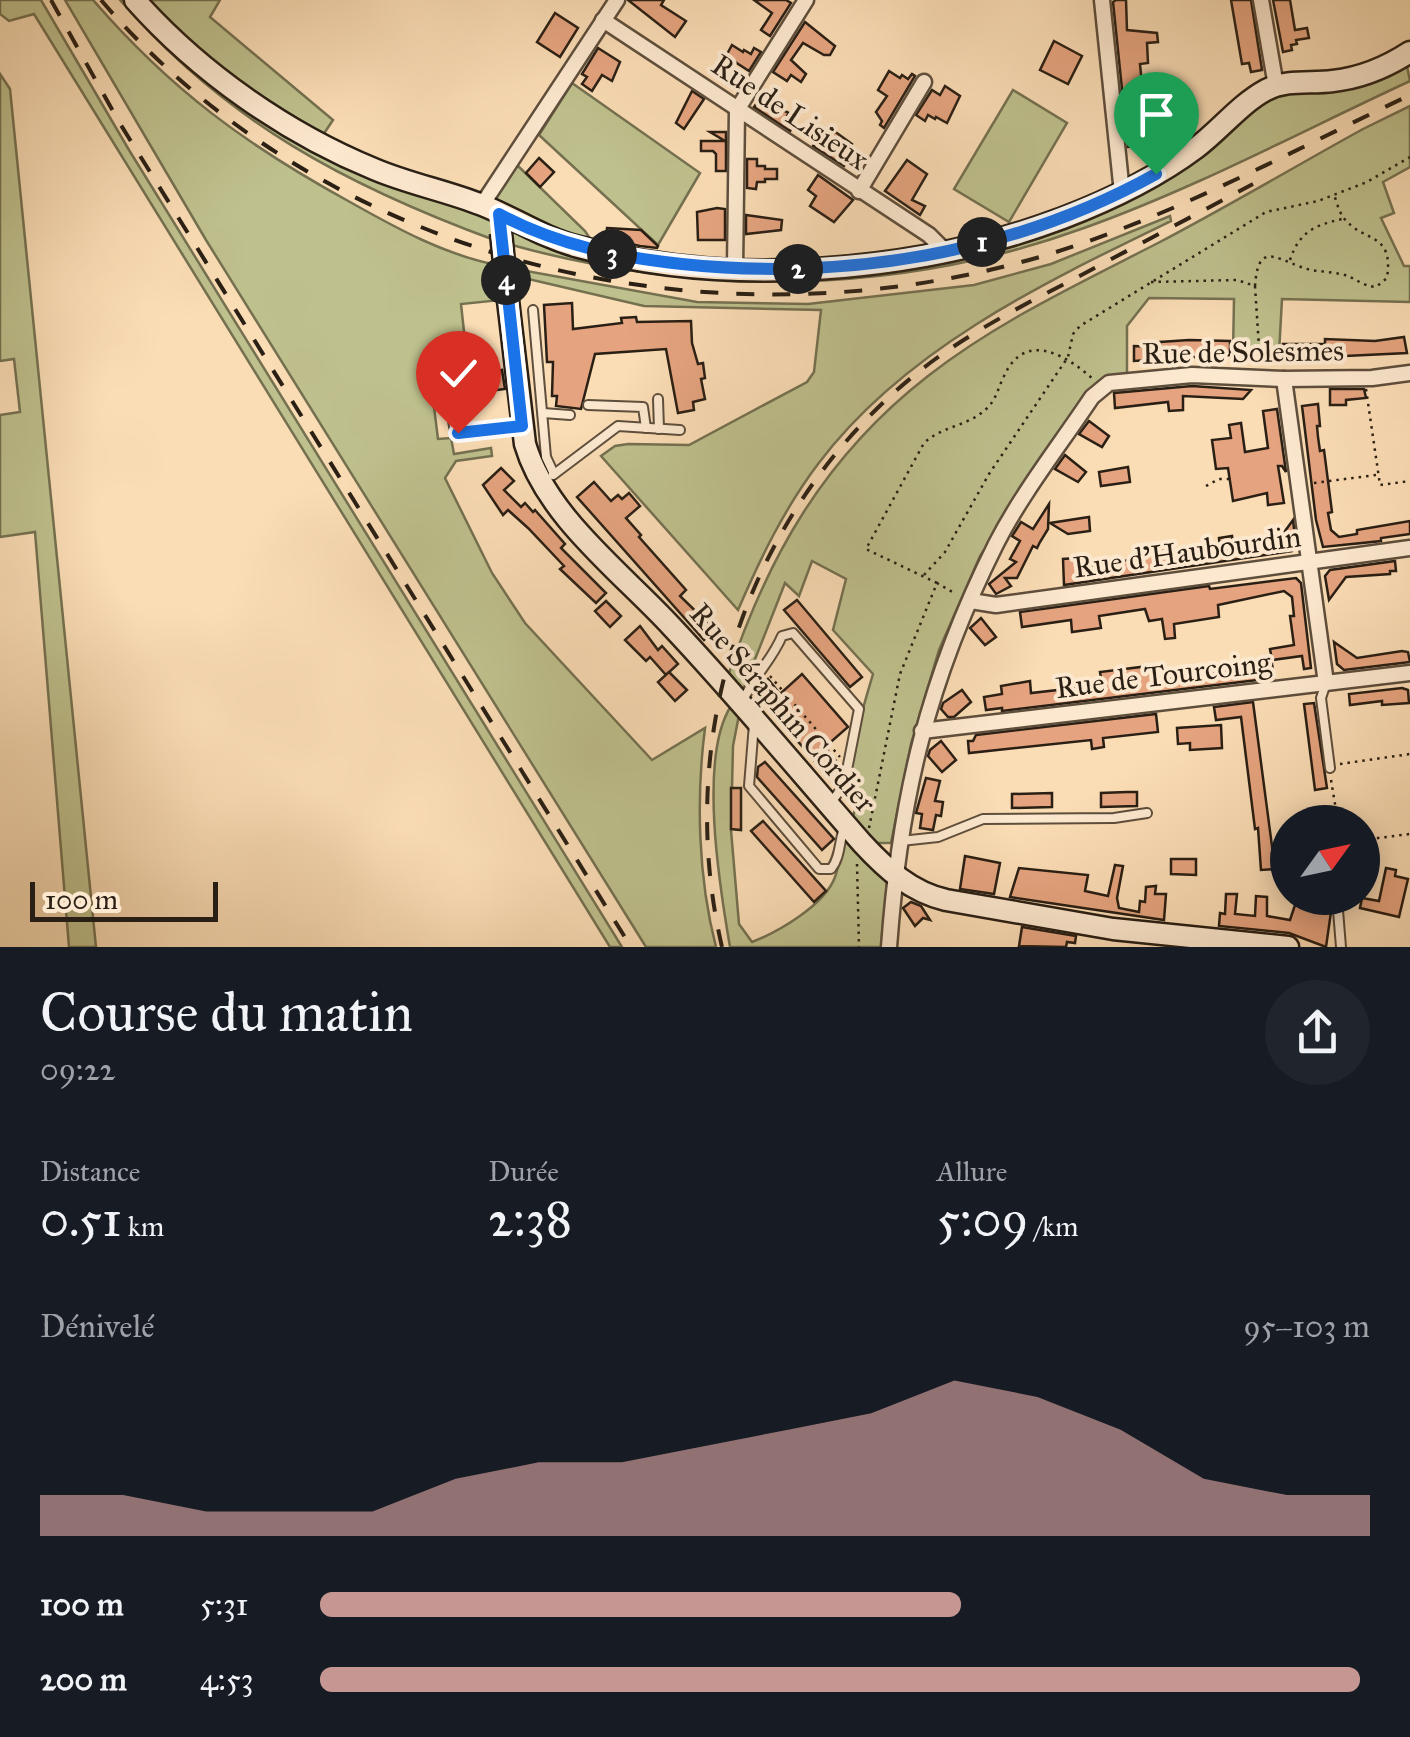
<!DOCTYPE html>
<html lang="fr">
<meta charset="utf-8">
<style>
body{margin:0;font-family:"IM FELL Great Primer",serif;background:#20242c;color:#f1f3f6;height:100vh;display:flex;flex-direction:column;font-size:38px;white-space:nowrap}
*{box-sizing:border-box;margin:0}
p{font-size:32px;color:#9ea1a6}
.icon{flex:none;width:55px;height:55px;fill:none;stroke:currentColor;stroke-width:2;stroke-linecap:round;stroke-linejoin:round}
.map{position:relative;height:947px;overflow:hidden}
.sheet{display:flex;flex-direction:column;background:#171b24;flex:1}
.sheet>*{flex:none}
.needle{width:65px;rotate:57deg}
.controls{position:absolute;left:1270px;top:805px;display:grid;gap:20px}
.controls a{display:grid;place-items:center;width:110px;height:110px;border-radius:50%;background:#171b24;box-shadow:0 5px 25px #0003;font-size:50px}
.scale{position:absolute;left:30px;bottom:25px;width:188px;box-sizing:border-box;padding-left:10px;border:5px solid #2a1f14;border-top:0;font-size:28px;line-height:35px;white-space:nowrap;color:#2a1f14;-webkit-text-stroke:8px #fce8cf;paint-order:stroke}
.pin{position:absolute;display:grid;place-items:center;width:85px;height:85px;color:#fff;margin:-102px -42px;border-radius:50% 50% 50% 0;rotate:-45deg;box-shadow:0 0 10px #0007}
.pin .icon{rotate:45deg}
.km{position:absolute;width:50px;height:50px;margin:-25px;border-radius:50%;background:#222;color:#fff;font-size:28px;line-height:50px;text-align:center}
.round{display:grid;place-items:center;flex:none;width:105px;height:105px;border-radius:52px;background:#20242c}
.head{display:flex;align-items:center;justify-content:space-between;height:170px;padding:0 40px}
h1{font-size:55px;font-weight:600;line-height:75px}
.figures{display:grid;grid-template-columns:repeat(3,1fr);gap:15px;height:170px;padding:10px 40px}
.figures div{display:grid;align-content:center}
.figures b{font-size:50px;font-weight:600}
.figures small{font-size:28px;font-weight:400}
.figures p{font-size:28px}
.chart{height:280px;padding:20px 40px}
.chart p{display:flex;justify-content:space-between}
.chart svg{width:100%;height:180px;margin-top:10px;fill:#c59692;opacity:.7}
ul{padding:0 40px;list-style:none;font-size:32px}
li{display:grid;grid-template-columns:160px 120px 1fr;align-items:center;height:75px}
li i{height:25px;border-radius:12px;background:#c59692}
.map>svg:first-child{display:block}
.green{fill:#bec08d;stroke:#747050;stroke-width:2.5}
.building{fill:#e5a47f;stroke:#2a1f14;stroke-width:2.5}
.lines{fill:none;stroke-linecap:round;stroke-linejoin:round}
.lane-casing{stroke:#5e4e3c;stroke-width:12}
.street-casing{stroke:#5e4e3c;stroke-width:19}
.secondary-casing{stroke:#2a1f14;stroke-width:25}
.path{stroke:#2a1f14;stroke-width:2.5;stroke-dasharray:2.5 5;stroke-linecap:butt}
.lane{stroke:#fce8cf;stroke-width:8}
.street{stroke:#fce8cf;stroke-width:14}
.secondary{stroke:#fce8cf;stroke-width:20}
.rail{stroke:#2a1f14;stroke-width:4;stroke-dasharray:18 18;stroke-linecap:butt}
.secondary-bridge-casing{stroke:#2a1f14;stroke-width:25;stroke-linecap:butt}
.secondary-bridge{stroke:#fce8cf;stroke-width:20}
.route-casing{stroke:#fff;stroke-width:20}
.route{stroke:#1a73e8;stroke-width:12}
.labels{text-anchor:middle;stroke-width:8;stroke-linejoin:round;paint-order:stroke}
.street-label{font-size:30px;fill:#2a1f14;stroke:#fce8cf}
</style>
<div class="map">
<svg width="1410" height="947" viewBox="0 0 1410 947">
<rect width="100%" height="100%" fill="#fadcb5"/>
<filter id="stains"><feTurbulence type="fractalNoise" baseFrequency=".002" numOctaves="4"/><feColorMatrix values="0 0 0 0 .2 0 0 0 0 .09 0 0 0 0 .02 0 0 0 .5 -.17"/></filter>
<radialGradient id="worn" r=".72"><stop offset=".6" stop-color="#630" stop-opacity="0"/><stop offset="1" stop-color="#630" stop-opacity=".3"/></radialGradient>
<!-- green -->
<g class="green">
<path d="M0,0H41L129,150L622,947H610L34,14L9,21L0,14Z"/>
<path d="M65,0H93C171,90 246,145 350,202C396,228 445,255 497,265L501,300L461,304L470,387L432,391L438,439L451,438L454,454L491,448L492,456L456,461L445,478L492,573L525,623L652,760L705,728C696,798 698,878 716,947H646L206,240Z"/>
<path d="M120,0H129L225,88L494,218L497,241C347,186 226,122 120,0Z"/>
<path d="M145,0H220L210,17L333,120L323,135L211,64Z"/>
<path d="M1406,61L1410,81C1302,131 1196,188 1084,228C897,296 698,297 508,244L506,223L550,244L843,273L1080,219L1276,95Z"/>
<path d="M0,74L10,89L96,947H69L35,532L0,537V415L20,412L14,359L0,361Z"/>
<path d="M572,83L700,173L658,245L539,135Z"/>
<path d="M1013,90L1067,123L1009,222L954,189Z"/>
<path d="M1410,106V167L1383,182L1394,213L1381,218L1404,266H1410V302L1282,299L1279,353L1233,354L1234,299L1149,298L1127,326V374L1108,379L1091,389L980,556L939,650L911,744L891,843H874L853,816L856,806C841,773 863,709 873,674L833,630L846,579L812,561L799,596L785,583L741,695L727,679C767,557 825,456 928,376C997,322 1080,283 1158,243C1227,207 1294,167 1363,129Z"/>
<path d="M516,164L585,231L595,246L496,204L494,194Z"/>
<path d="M1170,216L1171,221C1045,282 904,349 818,464C784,509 760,559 738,610L601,456L615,446L628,444L689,445L807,382L814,372L821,310L644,306L511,275L510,268L697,302L808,304L974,285L1051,264Z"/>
<path d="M731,706L739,715L733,746L731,830L739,924L752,942C778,932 825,905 835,877C840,864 839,851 846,837L887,883L881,947H730C720,889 698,757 731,706Z"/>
</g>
<!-- building -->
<g class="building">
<path d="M628,0H664L661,5L686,21L675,37Z"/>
<path d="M754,0H786L791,3L770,36L761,30L772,13Z"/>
<path d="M1116,0H1126L1127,30L1157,33L1158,42L1147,43L1148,63L1140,64L1148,145L1128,147L1113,2Z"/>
<path d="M1231,0H1251L1262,70L1251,72L1249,63L1242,64Z"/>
<path d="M1273,0H1290L1295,30L1307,28L1309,38L1296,40L1297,44L1291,45L1292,50L1283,52Z"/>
<path d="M555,13L578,28L560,57L537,42Z"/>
<path d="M805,22L835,46L830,55H824L803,43L791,60L806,74L801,82L791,75L787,81L773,72Z"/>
<path d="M1054,41L1082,56L1068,84L1040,70Z"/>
<path d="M732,45L743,52L744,50L751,54L754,48L761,52L749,71L726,56Z"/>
<path d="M598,48L620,62L612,81L602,75L592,91L582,84L587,77L582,74Z"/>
<path d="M889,71L900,78L902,75L908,79L912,74L915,76L884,128L880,125L882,121L876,112L887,96L878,90Z"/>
<path d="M945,86L960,96L947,123L936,117L935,119L928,115L925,121L916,115L932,90L940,95Z"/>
<path d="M692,91L704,99L684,129L676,123Z"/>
<path d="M760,99L789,113L785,119L794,125L790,131L754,107Z"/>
<path d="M830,128L852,144L849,149L853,152L844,166L813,146Z"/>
<path d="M710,132H726V171H716V154L713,151H701V141H725Z"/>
<path d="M539,158L554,172L540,187L526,173Z"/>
<path d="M747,159H757V166H765V169H777V179H765V182H757L756,189L747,188Z"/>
<path d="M907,160L927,174L912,200L925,206L920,215L885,191Z"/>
<path d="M818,175L853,200L834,222L810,206L816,196L808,190Z"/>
<path d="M717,208L725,209V240H698L697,212Z"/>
<path d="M746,215L782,220L781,230L746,234Z"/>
<path d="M607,228L641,230L658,246L657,248L640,246L606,239Z"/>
<path d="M572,303L573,329L622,323L621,318L636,317L637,322L691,321L692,343L698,364L703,363L705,378L701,379L705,399L693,402L694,410L678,413L666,349L595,354L581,409L556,406L557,396H552L553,362H547L544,305Z"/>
<path d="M1404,337L1407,353L1283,359V344H1325V339L1375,341Z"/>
<path d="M1189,340L1230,341V355L1134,361V346L1160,347V342Z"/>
<path d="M502,370L505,389L488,391L486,372Z"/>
<path d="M1192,386L1251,390L1243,399L1183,396V410L1169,411L1168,402L1115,408L1114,393Z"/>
<path d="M1330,389H1364L1366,398L1346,400V405H1330Z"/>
<path d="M1318,404L1320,426H1317L1318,437L1320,451L1324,450L1332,512L1328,513L1331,530L1339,537L1357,534V530L1410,521V534L1381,538V541L1323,547L1316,520L1302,406Z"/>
<path d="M1277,409L1286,472L1282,466H1278L1284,503L1268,505L1267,493L1233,501L1228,468L1216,469L1212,440L1231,438L1229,425L1241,423L1245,452L1268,448L1263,411Z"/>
<path d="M1089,421L1109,436L1102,447L1079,434Z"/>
<path d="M1065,455L1086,472L1078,482L1055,469Z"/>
<path d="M1128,467L1130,482L1101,486L1099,472Z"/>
<path d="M501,468L514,481L504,490L521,507L525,503L533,512L535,510L565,544L561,548L606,593L596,603L560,569L564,566L528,528L508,510L503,515L483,485Z"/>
<path d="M594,482L611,501L618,495L622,499L629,493L640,506L626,518L641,535L639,537L686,590L680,596L715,630L704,640L577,497Z"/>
<path d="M1049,504L1048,529L1040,542L1037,548L1033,546L1017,578H1005L1011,586L996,594L989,584L1016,562L1010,559L1020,541L1012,536L1016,530L1021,522L1033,529Z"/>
<path d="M1089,517L1090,531L1068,534L1050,523Z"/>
<path d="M1293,520L1296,545L1292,551L1064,585L1063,559L1076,558L1077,567L1113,563L1141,558L1140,549L1167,545L1168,554L1220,547L1219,538L1232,536L1233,545L1261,540L1262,545L1277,542Z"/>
<path d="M1395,561L1396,571H1390V574L1346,577L1329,600L1325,576L1330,570Z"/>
<path d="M1296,578L1301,583L1311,668L1304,669L1302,656L1272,660L1270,649L1294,645L1290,616H1294L1292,597L1284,591L1218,605L1219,617L1174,624L1175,638L1165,639L1162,619L1149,621L1145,609L1099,616L1101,628L1072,632L1071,620L1022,627L1020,612L1209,586L1210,589Z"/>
<path d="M797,600L862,677L850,687L784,610Z"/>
<path d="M606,601L621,616L610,627L595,611Z"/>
<path d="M981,618L996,637L985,645L970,628Z"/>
<path d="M640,626L658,650L662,646L678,664L666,675L650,657L646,661L625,640Z"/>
<path d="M1334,642L1357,658L1402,651L1408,652L1410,662L1344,670L1337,664Z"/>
<path d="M1272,664L1274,678L1002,711V708L986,710L984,697L1002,694L1001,686L1030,681L1031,693L1102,685L1100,672L1149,666L1152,680Z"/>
<path d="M669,672L687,690L675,701L658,682Z"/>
<path d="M802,674L848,727L825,747L840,766L829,778L756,692L768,679L780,694Z"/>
<path d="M1402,688L1408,690L1409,703L1382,705V701L1350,705L1349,694Z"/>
<path d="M962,690L971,702L954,717H948L941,709L943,703Z"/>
<path d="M1253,702L1275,869L1261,870L1258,828L1255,829L1241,717L1216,720L1214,707Z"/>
<path d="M1314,703L1327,788L1315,790L1304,704Z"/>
<path d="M1156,714L1158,732L1103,738L1104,747L1092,749L1091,740L969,753L968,741H973L976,735Z"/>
<path d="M1221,725L1222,748L1190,750V743L1178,744L1177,728Z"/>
<path d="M941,741L956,760L942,772L928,756L930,750Z"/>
<path d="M765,762L834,839L822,850L757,777L758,767Z"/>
<path d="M926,778L940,781L935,801L943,802L941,816L936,815L933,830L920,828L922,814L916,813Z"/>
<path d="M731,788H741V830L731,829Z"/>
<path d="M1127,792H1137V806L1101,807V793Z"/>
<path d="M1052,793V807L1012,808V794Z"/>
<path d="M763,821L826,891L814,902L751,831Z"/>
<path d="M965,856L1000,863L994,894L960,889Z"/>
<path d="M1171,859H1196V875L1171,874Z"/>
<path d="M1115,865L1123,866L1117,898L1119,908L1139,912L1140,901L1145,902L1146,887L1156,886L1155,894H1166L1164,920L1010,897L1019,868L1088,875L1085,891L1108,896Z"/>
<path d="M1386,868L1396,870L1395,876L1408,879L1399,917L1360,908L1362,898L1379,901Z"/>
<path d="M1226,894H1237L1235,914L1255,916L1256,896L1267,897V916L1290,920L1296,902L1331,912L1326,947L1289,933L1219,926L1220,913L1225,914Z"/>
<path d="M911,902L921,906L930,920L923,918L915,926L903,908Z"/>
<path d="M1022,927L1076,936L1075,943L1067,942L1066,947L1019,946Z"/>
</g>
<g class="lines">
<defs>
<g id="lane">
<path d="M533,310L546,457L554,474"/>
<path d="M448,393L455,432L522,426"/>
<path d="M658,399L659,429"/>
<path d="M588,405L643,407L646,428"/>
<path d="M543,413L570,415"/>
<path d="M553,475L618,426L680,430"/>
<path d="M1326,683L1321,698L1330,768"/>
<path d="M743,701C754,675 771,662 782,636L793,633L859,709L844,785L830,804"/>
<path d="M754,724L749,786L819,869H831C841,857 839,839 845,825"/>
<path d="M901,841L938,837L983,819L1114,818L1147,813"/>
<path d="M1337,898L1341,947"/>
</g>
<g id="street">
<path d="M1102,0L1122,193"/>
<path d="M1261,0L1276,86"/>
<path d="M603,20L929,235L945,251"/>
<path d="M859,191L924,82"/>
<path d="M482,205L617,0"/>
<path d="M735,269L737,110L806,0"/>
<path d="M1284,379L1326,683"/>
<path d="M971,601L996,605L1410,548"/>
<path d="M922,731L1410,673"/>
<path d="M889,947C900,796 928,680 996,544C1022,493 1060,445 1092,397L1109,383L1192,375L1284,379L1372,378L1410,373"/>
</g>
<g id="secondary">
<path d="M135,0C199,72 286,133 374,169C409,184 447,191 482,205C515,218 543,238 579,247C730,288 917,273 1063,218C1110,200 1156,178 1196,148C1220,130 1240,104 1266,90C1288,79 1310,84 1333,81C1361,78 1387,67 1410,52"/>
<path d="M507,292L525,444C546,516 621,572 671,626C737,696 799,771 862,843C886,869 911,892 946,900L1113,929L1288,947"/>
</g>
</defs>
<!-- lane casing -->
<use href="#lane" class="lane-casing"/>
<!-- street casing -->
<use href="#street" class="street-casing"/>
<!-- secondary casing -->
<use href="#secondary" class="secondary-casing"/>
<!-- path -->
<g class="path">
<path d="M1290,260C1299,232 1315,225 1342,219"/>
<path d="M1151,282L1237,280L1255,286L1260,363"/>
<path d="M1255,286C1258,243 1274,257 1301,267C1313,272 1328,271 1340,274C1354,276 1361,286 1376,287L1387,278C1394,230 1363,244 1343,217C1339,211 1336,201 1334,194"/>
<path d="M1366,389L1380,485L1410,481"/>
<path d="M1314,483L1376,475"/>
<path d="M1206,486L1219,479H1232"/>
<path d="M924,575L945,552L989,474L1068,357L1073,334L1080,326L1266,212L1318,201L1367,182L1410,157"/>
<path d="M937,583L866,549L924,443C942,426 968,426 985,410C996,401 998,388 1004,376C1025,330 1066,355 1093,379"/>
<path d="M770,676L840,757"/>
<path d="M1340,764L1410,754"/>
<path d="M1331,780L1338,822"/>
<path d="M869,828L900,674L937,583L956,594"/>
<path d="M1362,840L1410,834"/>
<path d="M857,864L859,947"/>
</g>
<!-- lane -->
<use href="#lane" class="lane"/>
<!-- street -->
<use href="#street" class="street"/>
<!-- secondary -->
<use href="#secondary" class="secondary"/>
<!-- rail -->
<g class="rail">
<path d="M51,0L119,122L631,947"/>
<path d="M101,0C329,266 713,353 1043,256C1170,218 1290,152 1410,95"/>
<path d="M722,947C671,728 753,494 934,360C977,329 1025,304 1072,280C1132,248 1193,216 1253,184"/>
</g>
<defs>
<path id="secondary-bridge" d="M501,233L507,292"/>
</defs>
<!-- secondary-bridge casing -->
<use href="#secondary-bridge" class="secondary-bridge-casing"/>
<!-- secondary-bridge -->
<use href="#secondary-bridge" class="secondary-bridge"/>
</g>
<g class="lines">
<defs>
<path id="route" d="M458,433L522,426L499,214C557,245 617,257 682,264C844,281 1012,254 1156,174"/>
</defs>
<!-- route casing -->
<use href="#route" class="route-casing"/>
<!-- route -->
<use href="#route" class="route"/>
</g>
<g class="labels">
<!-- street labels -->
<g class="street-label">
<text transform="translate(790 112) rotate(34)" y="10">Rue de Lisieux</text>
<text transform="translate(1243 352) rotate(-1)" y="10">Rue de Solesmes</text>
<text transform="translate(1187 552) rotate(-8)" y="10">Rue d'Haubourdin</text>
<text transform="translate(1163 675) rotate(-7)" y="10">Rue de Tourcoing</text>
<text transform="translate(783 708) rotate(49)" y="10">Rue Séraphin Cordier</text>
</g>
</g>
<rect width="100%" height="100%" filter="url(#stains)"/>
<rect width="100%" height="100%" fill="url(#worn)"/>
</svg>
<div class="controls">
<a><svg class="needle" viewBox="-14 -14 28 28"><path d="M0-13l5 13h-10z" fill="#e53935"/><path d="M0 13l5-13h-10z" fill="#9ea1a6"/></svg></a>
</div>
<div class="scale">100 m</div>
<div class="pin" style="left:1156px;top:174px;background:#1e9e55"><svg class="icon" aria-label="arrive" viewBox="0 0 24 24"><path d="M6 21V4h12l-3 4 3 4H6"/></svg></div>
<div class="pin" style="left:458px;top:433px;background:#d93025"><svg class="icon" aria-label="check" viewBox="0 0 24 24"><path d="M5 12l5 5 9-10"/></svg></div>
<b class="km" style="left:982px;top:242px">1</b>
<b class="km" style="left:798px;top:269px">2</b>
<b class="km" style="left:612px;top:254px">3</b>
<b class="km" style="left:506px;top:280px">4</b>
</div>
<section class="sheet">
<div class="head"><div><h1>Course du matin</h1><p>09:22</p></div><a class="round"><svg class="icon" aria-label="share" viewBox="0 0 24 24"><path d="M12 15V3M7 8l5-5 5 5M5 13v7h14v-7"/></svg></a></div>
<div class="figures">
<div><p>Distance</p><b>0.51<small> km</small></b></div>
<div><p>Durée</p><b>2:38</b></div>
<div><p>Allure</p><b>5:09<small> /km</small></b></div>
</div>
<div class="chart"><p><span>Dénivelé</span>95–103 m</p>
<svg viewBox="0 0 160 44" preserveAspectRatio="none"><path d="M0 44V34L10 34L20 38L30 38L40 38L50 30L60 26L70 26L80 22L90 18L100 14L110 6L120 10L130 18L140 30L150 34L160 34V44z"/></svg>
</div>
<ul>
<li><b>100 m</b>5:31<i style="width:61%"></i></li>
<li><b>200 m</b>4:53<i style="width:99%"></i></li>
</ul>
</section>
